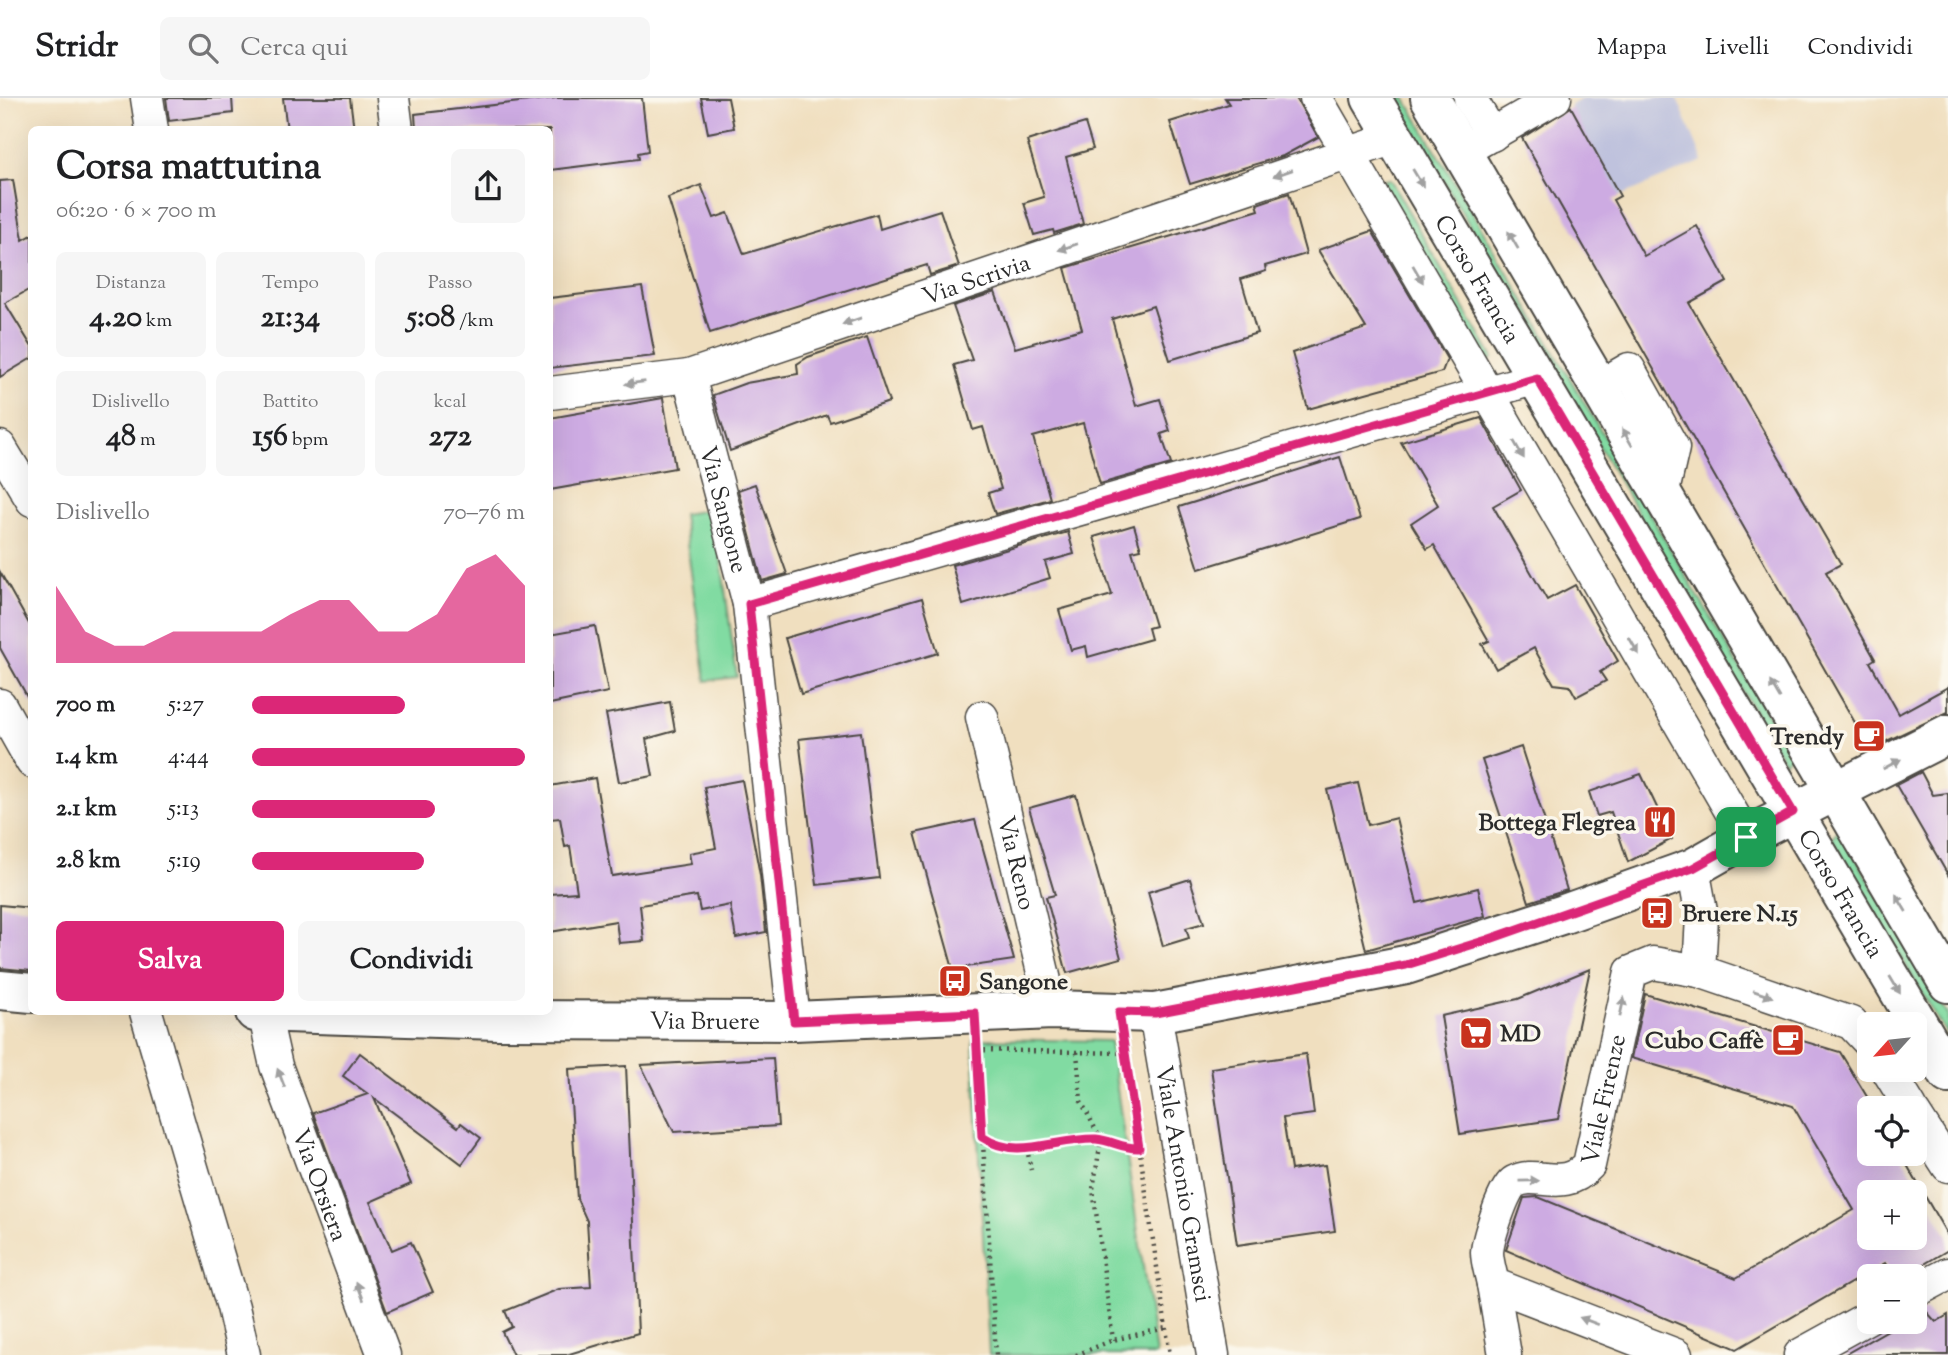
<!DOCTYPE html>
<html lang="it">
<meta charset="utf-8">
<style>
body{margin:0;font-family:"Sorts Mill Goudy",serif;background:#f6f6f6;color:#202124;height:100vh;display:flex;flex-direction:column;font-size:26px;white-space:nowrap}
*{box-sizing:border-box;margin:0}
p{font-size:23px;color:#757577}
.icon{flex:none;width:38px;height:38px;fill:none;stroke:currentColor;stroke-width:2;stroke-linecap:round;stroke-linejoin:round}
.map{position:relative;flex:1;overflow:hidden}
.side{position:absolute;left:28px;top:28px;width:525px;height:889px;display:flex;flex-direction:column;background:#fff;border-radius:10px;box-shadow:0 7px 28px #0002}
.side>*{flex:none}
.needle{width:46px;rotate:243deg}
.controls{position:absolute;left:1857px;top:914px;display:grid;gap:14px}
.controls a{display:grid;place-items:center;width:70px;height:70px;border-radius:10px;background:#fff;box-shadow:0 7px 28px #0002;font-size:35px}
.pin{position:absolute;display:grid;place-items:center;width:60px;height:60px;color:#fff;margin:-30px;border-radius:14px;box-shadow:0 4px 10px #0006}
.round{display:grid;place-items:center;flex:none;width:74px;height:74px;border-radius:10px;background:#f6f6f6}
.summary{display:flex;align-items:center;justify-content:space-between;height:119px;padding:0 28px}
h1{font-size:38px;font-weight:700;line-height:52px}
.figures{display:grid;grid-template-columns:repeat(3,1fr);gap:10px;height:119px;padding:7px 28px}
.figures div{display:grid;align-content:center;border-radius:10px;background:#f6f6f6;text-align:center}
.figures b{font-size:30px;font-weight:700}
.figures small{font-size:19px;font-weight:400}
.figures p{font-size:19px}
.chart{height:196px;padding:14px 28px}
.chart p{display:flex;justify-content:space-between}
.chart svg{width:100%;height:126px;margin-top:7px;fill:#db2777;opacity:.7}
.cta{display:flex;gap:14px;margin-top:auto;padding:14px 28px}
.cta a{flex:1;height:80px;border-radius:10px;background:#db2777;color:#fff;font-size:28px;font-weight:700;line-height:80px;text-align:center}
.cta a+a{background:#f6f6f6;color:#202124}
ul{padding:0 28px;list-style:none;font-size:23px}
li{display:grid;grid-template-columns:112px 84px 1fr;align-items:center;height:52px}
li i{height:18px;border-radius:9px;background:#db2777}
header{display:flex;align-items:center;gap:42px;box-sizing:border-box;height:98px;padding:0 35px;background:#fff;border-bottom:2px solid #e0e0e0}
header strong{font-size:33px}
nav{display:flex;gap:38px;margin-inline-start:auto;font-size:24px}
.search{width:490px;height:63px;background:#f6f6f6;display:flex;align-items:center;gap:18px;box-sizing:border-box;padding:0 24px;border-radius:10px;color:#757577;font-size:26px}
.map>svg:first-child{display:block}
.industrial{fill:#bfc2dd}
.green{fill:#81dba2;stroke:#568366;stroke-width:2}
.building{fill:#cdabe2;fill-rule:evenodd}
.lines{fill:none;stroke-linecap:round;stroke-linejoin:round}
.street-casing{stroke:#494641;stroke-width:35}
.secondary-casing{stroke:#494641;stroke-width:42}
.primary-casing{stroke:#494641;stroke-width:42}
.path{stroke:#494641;stroke-width:4.5;stroke-dasharray:2 5;stroke-linecap:butt}
.street{stroke:#fff;stroke-width:32}
.secondary{stroke:#fff;stroke-width:38}
.primary{stroke:#fff;stroke-width:38}
.oneway{fill:#a0a0a0}
.route-casing{stroke:#fff;stroke-width:14}
.route{stroke:#db2777;stroke-width:9}
.labels{text-anchor:middle;stroke-width:7;stroke-linejoin:round;paint-order:stroke}
.street-label{font-size:24px;fill:#2b2b2b;stroke:#fbf7ec}
.poi-label{font-size:24px;font-weight:bold;fill:#2b2b2b;stroke:#fbf7ec;text-anchor:end}
</style>
<header>
<strong>Stridr</strong>
<div class="search"><svg class="icon" aria-label="search" viewBox="0 0 24 24"><circle cx="10" cy="10" r="6"/><path d="M15 15l6 6"/></svg>Cerca qui</div>
<nav><a>Mappa</a><a>Livelli</a><a>Condividi</a></nav>
</header>
<div class="map">
<svg width="1948" height="1257" viewBox="0 0 1948 1257">
<rect width="100%" height="100%" fill="#fbf7ec"/>
<filter id="ink" filterUnits="userSpaceOnUse"><feTurbulence type="fractalNoise" baseFrequency=".0143" numOctaves="2"/><feDisplacementMap in="SourceGraphic" scale="14" xChannelSelector="R" yChannelSelector="G"/><feConvolveMatrix kernelMatrix="1 2 1 2 8 2 1 2 1" color-interpolation-filters="sRGB"/></filter>
<filter id="wash" filterUnits="userSpaceOnUse"><feTurbulence type="fractalNoise" baseFrequency=".00686" numOctaves="4" result="noise"/><feDisplacementMap in="SourceGraphic" scale="28" xChannelSelector="R" yChannelSelector="G"/><feGaussianBlur stdDeviation="1.57" result="paint"/><feColorMatrix in="noise" values="0 0 0 0 0 0 0 0 0 0 0 0 0 0 0 0 0 1.4 0 .05"/><feComposite in="paint" operator="in"/></filter>
<g filter="url(#wash)">
<rect width="100%" height="100%" fill="#f0dfbf"/>
<!-- industrial -->
<path class="industrial" d="M1583,0H1677L1703,63L1620,98L1570,8Z"/>
<!-- green -->
<g class="green">
<path d="M1395,0H1405L1792,658L1784,664Z"/>
<path d="M1390,81L1493,260L1487,264L1385,88L1383,82Z"/>
<path d="M714,411L737,579L706,583L683,416Z"/>
<path d="M1839,731L1948,917V939L1831,740Z"/>
<path d="M973,941L1110,943L1156,1257H989Z"/>
</g>
<g id="blocks">
<!-- building -->
<g class="building">
<path d="M166,0H232L233,15L169,23Z"/>
<path d="M283,0H350L354,32H287Z"/>
<path d="M556,0H642L648,53L638,55L639,61L550,72V32H416L415,16Z"/>
<path d="M701,0H728L734,30L708,35Z"/>
<path d="M1225,0H1296L1318,39L1283,58L1190,86L1170,24L1229,6Z"/>
<path d="M1571,9L1620,98L1613,102L1644,158L1697,128L1727,184L1689,205L1841,466L1826,474L1875,561L1870,564L1899,616L1948,589V614L1870,651L1522,40Z"/>
<path d="M1085,25L1093,51L1066,59L1083,126L1054,135L1053,132L1034,137L1024,105L1044,99L1027,43Z"/>
<path d="M13,82L23,142L32,137V190L5,205L32,249V260L0,279V83Z"/>
<path d="M701,87L714,120L728,115L744,156L877,116L880,131L940,112L959,168L930,177L927,167L710,235L668,100Z"/>
<path d="M1289,95L1306,156L1265,168L1266,173L1241,181L1257,235L1170,262L1153,208L1112,221L1136,308L1160,301L1170,333L1161,336L1171,366L1100,386L1083,325L1033,339L1050,401L995,416L988,395L1001,391L983,329L973,332L954,267L972,262L953,208L995,194L1015,250L1082,231L1065,170L1259,112L1257,106Z"/>
<path d="M1372,133L1447,261L1442,274L1308,311L1292,255L1366,230L1318,152Z"/>
<path d="M642,189L655,258L550,270V200Z"/>
<path d="M867,239L889,304L830,324L827,317L730,353L713,297L746,285L798,276L797,266L808,259Z"/>
<path d="M663,300L675,370L550,392V320Z"/>
<path d="M1481,320L1521,392L1493,408L1547,502L1575,487L1618,563L1600,574L1606,583L1576,599L1570,588L1554,586L1534,550L1496,571L1482,546L1489,543L1434,447L1427,451L1411,425L1438,407L1401,344Z"/>
<path d="M1340,359L1360,421L1199,471L1179,409Z"/>
<path d="M755,386L787,476L762,483L738,392Z"/>
<path d="M1134,427L1141,451L1132,453L1155,528L1148,530L1151,541L1088,559L1086,548L1071,552L1059,512L1112,497L1094,439Z"/>
<path d="M1068,434L1074,456L1045,464L1050,480L963,507L952,467Z"/>
<path d="M0,474L32,531V607L0,550Z"/>
<path d="M922,500L938,555L801,596L785,540Z"/>
<path d="M595,528L608,594L550,606V536Z"/>
<path d="M670,604L675,633L646,641L653,678L619,684L606,616Z"/>
<path d="M861,634L879,780L817,787L799,641Z"/>
<path d="M1521,649L1567,792L1529,804L1482,662Z"/>
<path d="M1921,674L1933,697L1948,695V777L1896,687Z"/>
<path d="M1641,676L1672,741L1628,764L1611,714L1597,718L1589,694Z"/>
<path d="M595,680L612,778L691,766L689,755L716,750L704,689L742,682L760,777L766,834L736,840L730,807L700,813L697,798L640,807L644,843L619,845L616,823L550,834V796L577,794L570,748L565,749L560,720L550,721V688Z"/>
<path d="M1358,685L1368,727L1396,720L1417,805L1478,790L1485,818L1366,852L1327,692Z"/>
<path d="M1076,697L1121,860L1067,875L1046,799L1055,797L1029,710Z"/>
<path d="M975,722L1014,862L953,871L915,735Z"/>
<path d="M1190,781L1204,825L1186,830L1189,840L1163,848L1148,794Z"/>
<path d="M0,807L32,810V873L0,870Z"/>
<path d="M1590,871L1558,1021L1460,1036L1441,918L1518,901Z"/>
<path d="M1645,896L1840,954L1869,1002V1055H1900L1948,1138V1152L1904,1178H1893L1885,1165L1737,1251L1506,1152L1524,1100L1538,1099L1736,1180L1854,1112L1793,1008L1631,960ZM1869,1094H1914V1139H1869Z"/>
<path d="M360,955L458,1029L461,1025L481,1040L462,1066L374,1000L411,1086L370,1104L392,1152L411,1144L433,1194L387,1214L313,1015L368,996L343,978Z"/>
<path d="M1306,956L1314,1016L1283,1020L1291,1072L1325,1067L1335,1133L1237,1147L1211,970Z"/>
<path d="M773,960L778,1028L674,1034L641,967Z"/>
<path d="M626,968L638,1235L566,1257H513L502,1234L512,1229L505,1213L559,1191L591,1189L587,1123L577,1101L569,971Z"/>
<path d="M1925,1212L1936,1224L1948,1217V1257H1844L1904,1223H1914V1217Z"/>
</g>
</g>
</g>
<g filter="url(#ink)">
<use href="#blocks" fill-opacity="0" stroke="#494641" stroke-width="2"/>
<g class="lines">
<defs>
<g id="street">
<path d="M147,0L152,32"/>
<path d="M393,0L397,32"/>
<path d="M1316,0L1746,739"/>
<path d="M1470,0L1492,37"/>
<path d="M1461,54L1555,0"/>
<path id="s1" d="M689,278L749,506L794,923"/>
<path d="M1598,289L1629,271L1673,350L1662,398"/>
<path id="s2" d="M550,295L689,278L1394,40"/>
<path d="M0,349L32,402"/>
<path d="M749,506L1537,280"/>
<path d="M0,607L32,664"/>
<path id="s3" d="M982,619L1052,912"/>
<path d="M1693,770L1702,819L1699,873"/>
<path d="M146,914L233,1209L244,1257"/>
<path id="s4" d="M264,914L276,968L384,1257"/>
<path id="s5" d="M1155,915L1213,1257"/>
<path d="M1887,971L1911,1010"/>
<path d="M1914,1015L1948,1068"/>
<path d="M1493,1186L1505,1257"/>
<path d="M1914,1194L1948,1176"/>
<path id="s6" d="M1676,1257L1493,1186C1491,1176 1487,1164 1487,1154C1488,1141 1504,1089 1514,1084C1538,1071 1562,1096 1589,1067L1631,874L1653,865L1699,873L1851,925L1869,944"/>
<path d="M1800,1257L1869,1219"/>
</g>
<g id="secondary">
<path d="M0,892L32,895"/>
<path id="s7" d="M255,914L498,922L794,923L1052,912L1155,915L1406,867L1564,816L1693,770L1765,729L1948,636"/>
</g>
<g id="primary">
<path id="s8" d="M1371,0L1948,976"/>
<path d="M1430,0L1948,885"/>
</g>
</defs>
<!-- street casing -->
<use href="#street" class="street-casing"/>
<!-- secondary casing -->
<use href="#secondary" class="secondary-casing"/>
<!-- primary casing -->
<use href="#primary" class="primary-casing"/>
<!-- path -->
<g class="path">
<path d="M1124,946L1170,1257"/>
<path d="M977,947L996,1257"/>
<path d="M977,952L1125,955"/>
<path d="M1077,954L1081,1003L1101,1042L1093,1091L1113,1242"/>
<path d="M983,1040C1017,1063 1057,1040 1096,1041C1112,1042 1123,1051 1139,1050"/>
<path d="M1027,1050L1031,1072"/>
<path d="M1076,1257L1113,1242L1166,1230"/>
</g>
<!-- street -->
<use href="#street" class="street"/>
<!-- secondary -->
<use href="#secondary" class="secondary"/>
<!-- primary -->
<use href="#primary" class="primary"/>
</g>
<!-- one-way arrows -->
<defs><path id="oneway-solid" d="M-6-.8H1V-3.2L6.5 0L1 3.2V.8H-6Z" transform="scale(1.75)"/></defs>
<g class="oneway">
<use href="#oneway-solid" transform="translate(1283 75) rotate(161)"/>
<use href="#oneway-solid" transform="translate(1418 80) rotate(59)"/>
<use href="#oneway-solid" transform="translate(1513 142) rotate(-120)"/>
<use href="#oneway-solid" transform="translate(1068 149) rotate(161)"/>
<use href="#oneway-solid" transform="translate(1418 176) rotate(60)"/>
<use href="#oneway-solid" transform="translate(852 223) rotate(161)"/>
<use href="#oneway-solid" transform="translate(635 285) rotate(173)"/>
<use href="#oneway-solid" transform="translate(1627 339) rotate(-120)"/>
<use href="#oneway-solid" transform="translate(1519 352) rotate(60)"/>
<use href="#oneway-solid" transform="translate(1634 548) rotate(60)"/>
<use href="#oneway-solid" transform="translate(1775 592) rotate(-120)"/>
<use href="#oneway-solid" transform="translate(1892 666) rotate(-28)"/>
<use href="#oneway-solid" transform="translate(1901 805) rotate(-121)"/>
<use href="#oneway-solid" transform="translate(1895 887) rotate(59)"/>
<use href="#oneway-solid" transform="translate(1763 896) rotate(19)"/>
<use href="#oneway-solid" transform="translate(1622 909) rotate(-78)"/>
<use href="#oneway-solid" transform="translate(281 980) rotate(-111)"/>
<use href="#oneway-solid" transform="translate(1529 1083) rotate(-1)"/>
<use href="#oneway-solid" transform="translate(360 1193) rotate(-111)"/>
<use href="#oneway-solid" transform="translate(1589 1223) rotate(-159)"/>
</g>
</g>
<g class="lines" filter="url(#ink)">
<defs>
<path id="route" d="M1537,280L1793,714L1693,770L1487,842L1406,867L1155,915L1119,914L1139,1050C1123,1051 1111,1042 1096,1041C1054,1040 1018,1063 982,1039L975,915L794,923L749,506Z"/>
</defs>
<!-- route casing -->
<use href="#route" class="route-casing"/>
<!-- route -->
<use href="#route" class="route"/>
</g>
<!-- icons -->
<defs>
<symbol id="cafe-square" viewBox="-11 -11 22 22"><rect x="-9" y="-9" width="18" height="18" rx="4" fill="#c8321e" stroke="#fbf7ec"/><path d="M-5.5-4.5H6V0H3Q3 3.5 0 3.5H-2.5Q-5.5 3.5-5.5 0ZM3-3.2v2h1.7v-2ZM-6 4.5H4V6H-6Z" fill="#fff"/></symbol>
<symbol id="restaurant-square" viewBox="-11 -11 22 22"><rect x="-9" y="-9" width="18" height="18" rx="4" fill="#c8321e" stroke="#fbf7ec"/><path d="M-5-6h1v4h1v-4h1v4h1v-4h1v5L-1.5 .5V6h-2V.5L-5-1ZM5-6V6H3V1.5H1.5Q1.5-4 5-6Z" fill="#fff"/></symbol>
<symbol id="bus-square" viewBox="-11 -11 22 22"><rect x="-9" y="-9" width="18" height="18" rx="4" fill="#c8321e" stroke="#fbf7ec"/><path d="M-5-6H5V4H4V6H2V4H-2V6H-4V4H-5ZM-3.5-4V0h7V-4ZM-3.5 1.2v1.5H-2V1.2ZM2 1.2v1.5H3.5V1.2Z" fill="#fff"/></symbol>
<symbol id="supermarket-square" viewBox="-11 -11 22 22"><rect x="-9" y="-9" width="18" height="18" rx="4" fill="#c8321e" stroke="#fbf7ec"/><path d="M-6-5.5h2.5l.6 2H6L4.5 2H-2.5L-4.4-4H-6ZM-1.5 3.2a1.3 1.3 0 1 0 .1 0ZM3 3.2a1.3 1.3 0 1 0 .1 0Z" fill="#fff"/></symbol>
</defs>
<g fill-rule="evenodd">
<use href="#cafe-square" x="1850" y="619" width="38" height="38"/>
<use href="#restaurant-square" x="1641" y="705" width="38" height="38"/>
<use href="#bus-square" x="1638" y="796" width="38" height="38"/>
<use href="#bus-square" x="936" y="864" width="38" height="38"/>
<use href="#supermarket-square" x="1457" y="916" width="38" height="38"/>
<use href="#cafe-square" x="1769" y="923" width="38" height="38"/>
</g>
<g class="labels">
<!-- street labels -->
<g class="street-label">
<text dy="8" stroke="none"><textPath href="#s2" startOffset="443">Via Scrivia</textPath></text>
<text dy="8" stroke="none"><textPath href="#s8" startOffset="210">Corso Francia</textPath></text>
<text dy="8" stroke="none"><textPath href="#s1" startOffset="138">Via Sangone</textPath></text>
<text dy="8" stroke="none"><textPath href="#s3" startOffset="150">Via Reno</textPath></text>
<text dy="8" stroke="none"><textPath href="#s8" startOffset="924">Corso Francia</textPath></text>
<text dy="8" stroke="none"><textPath href="#s7" startOffset="450">Via Bruere</textPath></text>
<text dy="8" stroke="none"><textPath href="#s6" startOffset="452">Viale Firenze</textPath></text>
<text dy="8" stroke="none"><textPath href="#s5" startOffset="173">Viale Antonio Gramsci</textPath></text>
<text dy="8" stroke="none"><textPath href="#s4" startOffset="182">Via Orsiera</textPath></text>
</g>
<!-- poi labels -->
<g class="poi-label">
<text x="1844" y="646">Trendy</text>
<text x="1636" y="732">Bottega Flegrea</text>
<text x="1682" y="823" text-anchor="start">Bruere N.15</text>
<text x="979" y="891" text-anchor="start">Sangone</text>
<text x="1500" y="943" text-anchor="start">MD</text>
<text x="1764" y="950">Cubo Caffè</text>
</g>
</g>
</svg>
<div class="controls">
<a><svg class="needle" viewBox="-14 -14 28 28"><path d="M0-13l5 13h-10z" fill="#e53935"/><path d="M0 13l5-13h-10z" fill="#757577"/></svg></a>
<a><svg class="icon" aria-label="locate" viewBox="0 0 24 24"><circle cx="12" cy="12" r="6"/><path d="M12 2v4M12 18v4M2 12h4M18 12h4"/></svg></a>
<a>+</a>
<a>−</a>
</div>
<div class="pin" style="left:1746px;top:739px;background:#1e9e55"><svg class="icon" aria-label="arrive" viewBox="0 0 24 24"><path d="M6 21V4h12l-3 4 3 4H6"/></svg></div>
<section class="side">
<div class="summary"><div><h1>Corsa mattutina</h1><p>06:20 · 6 × 700 m</p></div><a class="round"><svg class="icon" aria-label="share" viewBox="0 0 24 24"><path d="M12 15V3M7 8l5-5 5 5M5 13v7h14v-7"/></svg></a></div>
<div class="figures">
<div><p>Distanza</p><b>4.20<small> km</small></b></div>
<div><p>Tempo</p><b>21:34</b></div>
<div><p>Passo</p><b>5:08<small> /km</small></b></div>
</div>
<div class="figures">
<div><p>Dislivello</p><b>48<small> m</small></b></div>
<div><p>Battito</p><b>156<small> bpm</small></b></div>
<div><p>kcal</p><b>272</b></div>
</div>
<div class="chart"><p><span>Dislivello</span>70–76 m</p>
<svg viewBox="0 0 160 44" preserveAspectRatio="none"><path d="M0 44V17L10 33L20 38L30 38L40 33L50 33L60 33L70 33L80 27L90 22L100 22L110 33L120 33L130 27L140 11L150 6L160 17V44z"/></svg>
</div>
<ul>
<li><b>700 m</b>5:27<i style="width:56%"></i></li>
<li><b>1.4 km</b>4:44<i style="width:100%"></i></li>
<li><b>2.1 km</b>5:13<i style="width:67%"></i></li>
<li><b>2.8 km</b>5:19<i style="width:63%"></i></li>
</ul>
<div class="cta"><a>Salva</a><a>Condividi</a></div>
</section>
</div>
